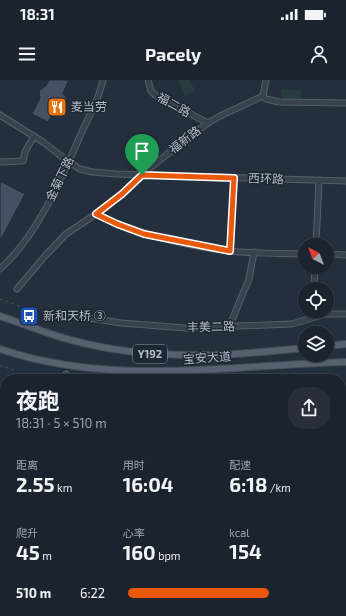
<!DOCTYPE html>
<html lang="zh">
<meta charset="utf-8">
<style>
body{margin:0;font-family:"Exo 2","Noto Sans SC",sans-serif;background:#282f3a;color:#f1f3f6;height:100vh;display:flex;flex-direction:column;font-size:15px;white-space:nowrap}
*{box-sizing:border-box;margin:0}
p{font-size:13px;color:#a0a4aa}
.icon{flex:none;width:22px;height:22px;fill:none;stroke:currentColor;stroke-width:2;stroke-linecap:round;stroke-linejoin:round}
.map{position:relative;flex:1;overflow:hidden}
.panel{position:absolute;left:0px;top:294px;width:346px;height:242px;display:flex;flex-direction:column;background:#1b232e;border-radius:16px 16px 0 0;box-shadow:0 1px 3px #0004,0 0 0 1px #39404a}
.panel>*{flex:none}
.needle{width:26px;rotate:318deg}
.buttons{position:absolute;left:298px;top:158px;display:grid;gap:8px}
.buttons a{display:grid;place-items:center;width:36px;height:36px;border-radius:50%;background:#1b232e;box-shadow:0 1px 3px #0004,0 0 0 1px #39404a;font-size:20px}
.pin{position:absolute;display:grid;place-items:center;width:34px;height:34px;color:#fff;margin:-41px -17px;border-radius:50% 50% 50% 0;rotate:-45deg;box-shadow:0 0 4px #0007}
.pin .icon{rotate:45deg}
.round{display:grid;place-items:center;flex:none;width:42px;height:42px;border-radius:16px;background:#282f3a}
.overview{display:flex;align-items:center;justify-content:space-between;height:68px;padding:0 16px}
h1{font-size:22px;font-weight:700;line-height:30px}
.stats{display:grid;grid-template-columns:repeat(3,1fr);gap:6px;height:68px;padding:4px 16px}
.stats div{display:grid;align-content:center}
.stats b{font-size:20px;font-weight:700}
.stats small{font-size:11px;font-weight:400}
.stats p{font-size:11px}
ul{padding:0 16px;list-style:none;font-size:13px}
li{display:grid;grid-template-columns:64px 48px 1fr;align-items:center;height:30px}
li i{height:10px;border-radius:5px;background:#ea580c}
.status{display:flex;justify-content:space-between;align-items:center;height:28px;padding:0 20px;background:#1b232e;direction:ltr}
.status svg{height:11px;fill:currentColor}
header{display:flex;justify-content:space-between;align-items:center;height:52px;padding:0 16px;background:#1b232e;font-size:18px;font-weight:700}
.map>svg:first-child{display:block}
.green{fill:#263c3f}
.building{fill:#455162;stroke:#1f2835}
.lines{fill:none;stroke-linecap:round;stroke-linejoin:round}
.minor-casing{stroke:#565f6c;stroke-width:7}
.major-casing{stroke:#414a57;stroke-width:8}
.path{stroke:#44595c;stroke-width:1;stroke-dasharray:3 3;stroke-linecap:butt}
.minor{stroke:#38414e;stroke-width:5}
.major{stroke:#56606e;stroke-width:6}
.route-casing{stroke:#fff;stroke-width:8}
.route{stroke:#ea580c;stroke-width:5}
.labels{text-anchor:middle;stroke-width:3;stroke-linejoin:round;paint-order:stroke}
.shield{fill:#1d2633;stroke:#878f9c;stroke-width:1}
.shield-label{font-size:11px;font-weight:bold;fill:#b4bcc9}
.street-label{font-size:12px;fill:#b4bcc9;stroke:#1d2633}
.poi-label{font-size:12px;fill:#b4bcc9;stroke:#1d2633;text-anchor:start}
</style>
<div class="status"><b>18:31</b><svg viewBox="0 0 49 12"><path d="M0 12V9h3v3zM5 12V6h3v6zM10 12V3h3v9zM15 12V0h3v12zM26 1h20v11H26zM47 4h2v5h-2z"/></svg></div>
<header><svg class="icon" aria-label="menu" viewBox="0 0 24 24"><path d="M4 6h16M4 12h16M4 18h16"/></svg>Pacely<svg class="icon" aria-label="person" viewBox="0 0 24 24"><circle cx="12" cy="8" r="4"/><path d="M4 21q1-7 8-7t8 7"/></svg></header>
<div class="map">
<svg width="346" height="536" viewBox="0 0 346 536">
<rect width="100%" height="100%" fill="#242f3e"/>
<!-- green -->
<g class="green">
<path d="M178,0H190L195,11L185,16Z"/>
<rect x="281" y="10" width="20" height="11"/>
<path d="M5,432V441L2,446L5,455V464L0,460V436Z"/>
</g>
<!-- building -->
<g class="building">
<path d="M49,0H69L63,13L67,19L66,24L62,28L55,29L48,42L32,34L40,18L39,13L40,10L46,6Z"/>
<path d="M0,101L25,114L0,161Z"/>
</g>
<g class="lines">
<defs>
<g id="minor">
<path d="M148,0L151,11L155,15L208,43"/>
<path d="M263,16L266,19L279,22L346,23"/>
<path d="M0,35L43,62L69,82L80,89L92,92L116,94L346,101"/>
<path d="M0,82L23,81L25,72L34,56"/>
<path d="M96,134C137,154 183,165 228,171C253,174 280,173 305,174"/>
<path d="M316,165L319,100"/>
<path d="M230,171L234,98"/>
<path d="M327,174L346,175"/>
<path d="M0,189C38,155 61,99 81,54C89,36 99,19 103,0"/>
<path d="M17,209L44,177L66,154L93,136L122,114L141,95L189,57L208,43L220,36L263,16L266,0"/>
<path d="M314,209L315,187"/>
<path d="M76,236L121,243L186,248L292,244L325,234H346"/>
<path d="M314,237V231"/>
<path d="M229,247L249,199L254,172"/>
<path d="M62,299L66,294"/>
<path d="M173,299L176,291"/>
<path d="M0,377L5,371"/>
<path d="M0,426L2,427"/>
<path d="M0,469L5,471"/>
<path d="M341,492L346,472"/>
<path d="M140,531L151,536"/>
<path d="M39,536L42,531"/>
<path d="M100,536L103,531"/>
<path d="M156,536L158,531"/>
<path d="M287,536L289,531"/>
<path d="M329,536L331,531"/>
</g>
<g id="major">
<path d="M0,236C25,244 49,255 75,261C150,281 229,276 305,268"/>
<path d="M327,266L346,264"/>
<path d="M0,269C112,307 231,285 346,282"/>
</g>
</defs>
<!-- minor casing -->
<use href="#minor" class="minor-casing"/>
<!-- major casing -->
<use href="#major" class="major-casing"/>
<!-- path -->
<g class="path">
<path d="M0,219L35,232L34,234"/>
<path d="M0,285L13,290L14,286"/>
</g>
<!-- minor -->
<use href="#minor" class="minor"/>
<!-- major -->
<use href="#major" class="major"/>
</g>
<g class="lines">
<defs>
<path id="route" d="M142,95L234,98L230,171L144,154L117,144L96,134L122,114Z"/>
</defs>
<!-- route casing -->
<use href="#route" class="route-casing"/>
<!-- route -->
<use href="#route" class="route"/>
</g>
<!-- icons -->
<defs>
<symbol id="restaurant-square" viewBox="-11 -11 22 22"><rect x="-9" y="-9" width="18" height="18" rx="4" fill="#e8710a" stroke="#1d2633"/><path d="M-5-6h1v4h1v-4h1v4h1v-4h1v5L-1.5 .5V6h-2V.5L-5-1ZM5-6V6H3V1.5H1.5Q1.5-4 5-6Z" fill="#fff"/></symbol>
<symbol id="bus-square" viewBox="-11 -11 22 22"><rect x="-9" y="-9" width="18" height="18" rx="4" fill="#1a4fb4" stroke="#1d2633"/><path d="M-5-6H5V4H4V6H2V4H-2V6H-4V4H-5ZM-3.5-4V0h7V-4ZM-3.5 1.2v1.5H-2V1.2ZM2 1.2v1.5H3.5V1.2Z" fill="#fff"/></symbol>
</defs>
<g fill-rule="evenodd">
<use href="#restaurant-square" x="46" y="16" width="22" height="22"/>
<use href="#bus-square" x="18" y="225" width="22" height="22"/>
</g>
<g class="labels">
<!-- shield labels -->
<rect class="shield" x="133" y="265" width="34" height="18" rx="3"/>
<g class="shield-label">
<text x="150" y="278">Y192</text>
</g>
<!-- street labels -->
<g class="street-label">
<text transform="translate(174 25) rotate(29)" y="4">福二路</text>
<text transform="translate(185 60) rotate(-38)" y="4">福新路</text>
<text transform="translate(60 99) rotate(-64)" y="4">金菊下路</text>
<text transform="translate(266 99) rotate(2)" y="4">西环路</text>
<text transform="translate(211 247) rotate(-1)" y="4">丰美二路</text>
<text transform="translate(207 278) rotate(-4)" y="4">宝安大道</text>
</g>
<!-- poi labels -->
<g class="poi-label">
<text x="71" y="31">麦当劳</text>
<text x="43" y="240">新和天桥 ③</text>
</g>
</g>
</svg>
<div class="buttons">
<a><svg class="needle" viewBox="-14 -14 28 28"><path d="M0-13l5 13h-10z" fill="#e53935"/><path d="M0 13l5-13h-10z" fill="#a0a4aa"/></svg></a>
<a><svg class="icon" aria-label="locate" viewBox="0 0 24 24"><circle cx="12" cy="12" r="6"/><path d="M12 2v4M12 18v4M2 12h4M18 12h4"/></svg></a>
<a><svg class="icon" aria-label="layers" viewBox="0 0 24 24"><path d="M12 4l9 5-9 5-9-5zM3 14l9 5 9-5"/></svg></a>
</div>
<div class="pin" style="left:142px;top:95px;background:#1e9e55"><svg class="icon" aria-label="arrive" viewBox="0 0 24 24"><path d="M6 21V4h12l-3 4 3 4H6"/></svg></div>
<section class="panel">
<div class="overview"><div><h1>夜跑</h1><p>18:31 · 5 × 510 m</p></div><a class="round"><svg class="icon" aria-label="share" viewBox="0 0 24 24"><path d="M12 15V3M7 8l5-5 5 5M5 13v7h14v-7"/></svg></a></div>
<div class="stats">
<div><p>距离</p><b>2.55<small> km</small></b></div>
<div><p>用时</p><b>16:04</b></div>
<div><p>配速</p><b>6:18<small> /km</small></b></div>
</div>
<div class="stats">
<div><p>爬升</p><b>45<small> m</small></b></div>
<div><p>心率</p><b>160<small> bpm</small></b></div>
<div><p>kcal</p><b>154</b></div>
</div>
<ul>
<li><b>510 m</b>6:22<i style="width:70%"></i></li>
</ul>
</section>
</div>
